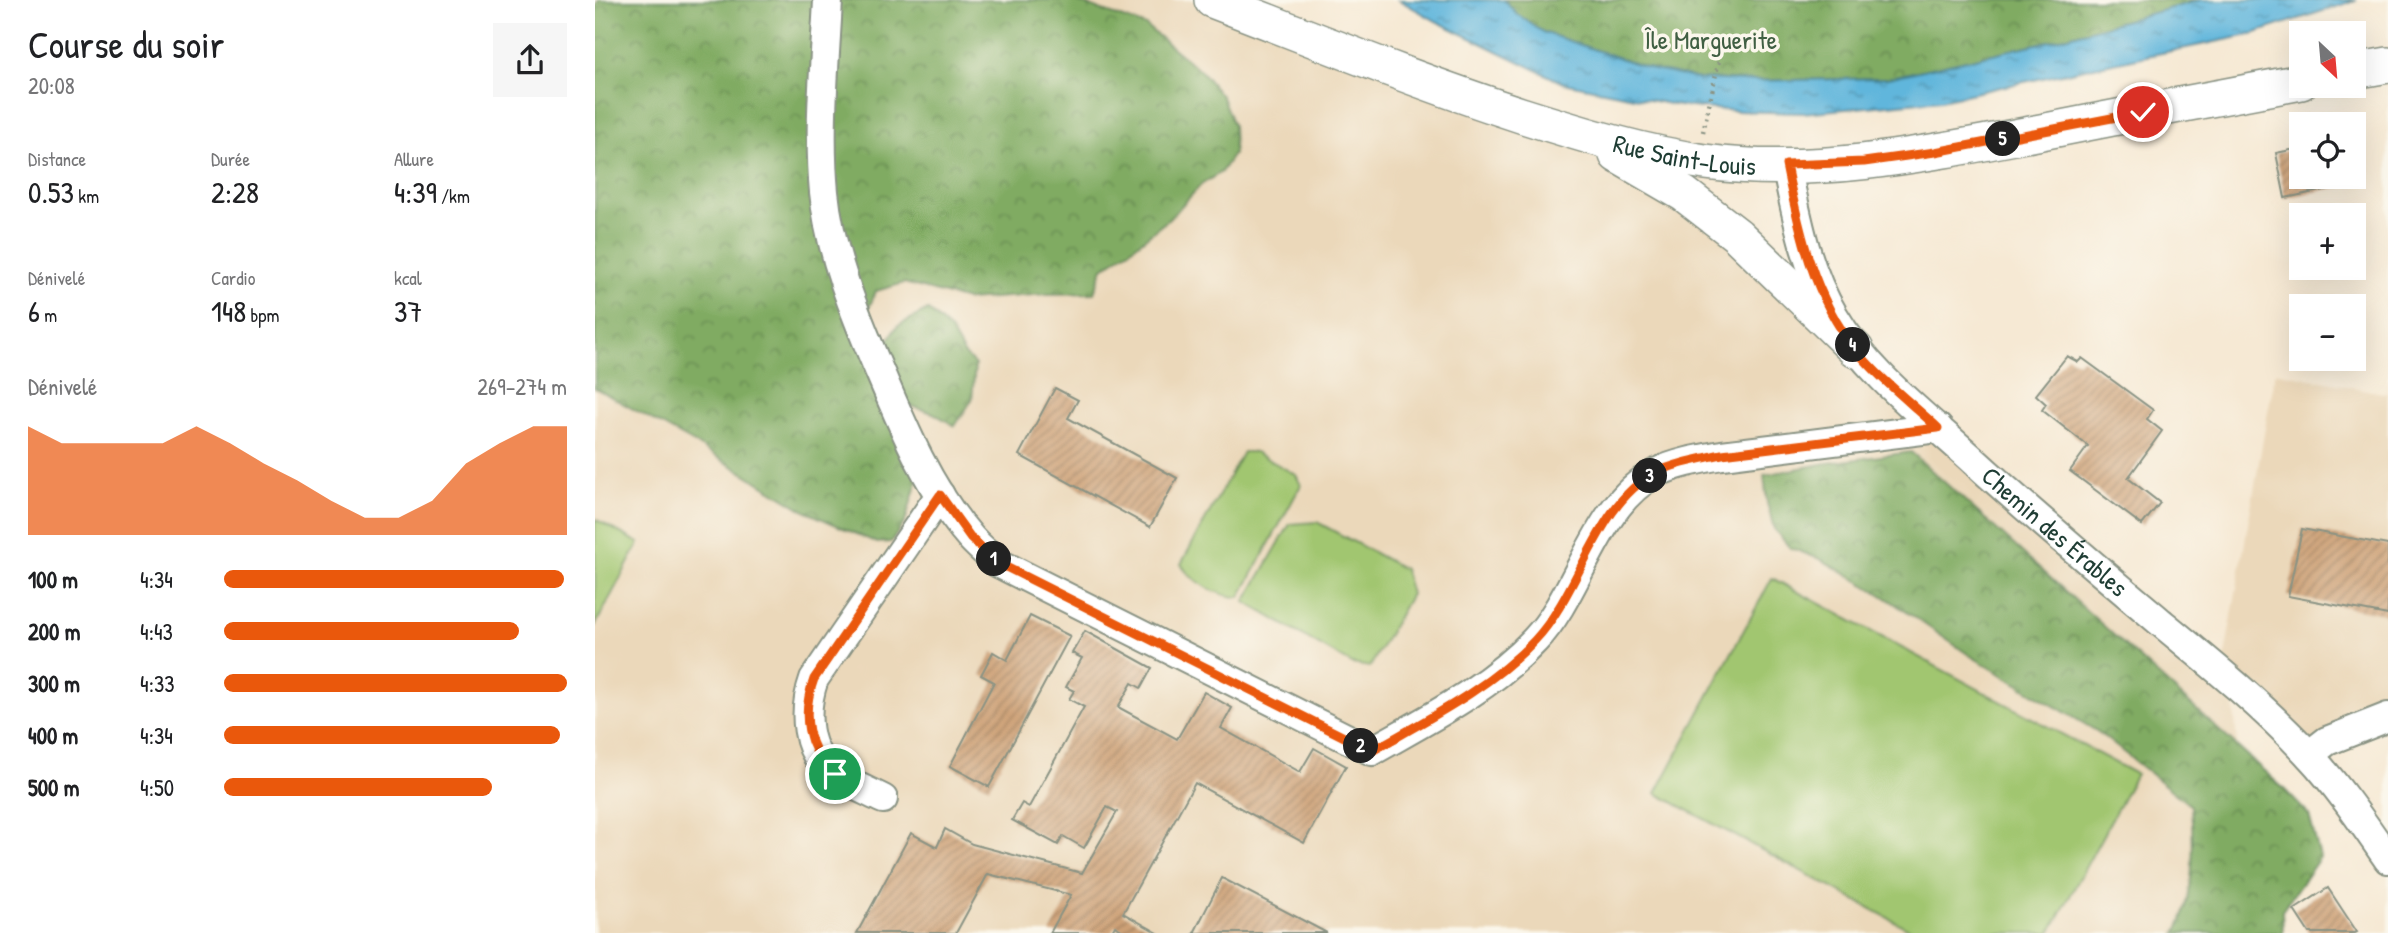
<!DOCTYPE html>
<html lang="fr">
<meta charset="utf-8">
<style>
body{margin:0;font-family:"Patrick Hand",sans-serif;background:#f6f6f6;color:#202124;height:100vh;display:flex;flex-direction:column;font-size:26px;white-space:nowrap}
*{box-sizing:border-box;margin:0}
p{font-size:23px;color:#757577}
.icon{flex:none;width:38px;height:38px;fill:none;stroke:currentColor;stroke-width:2;stroke-linecap:round;stroke-linejoin:round}
.map{position:relative;flex:1;overflow:hidden}
.details{display:flex;flex-direction:column;background:#fff;width:595px}
.details>*{flex:none}
.needle{width:46px;rotate:154deg}
.fabs{position:absolute;left:1694px;top:21px;display:grid;gap:14px}
.fabs a{display:grid;place-items:center;width:77px;height:77px;border-radius:0px;background:#fff;box-shadow:0 7px 28px #0002;font-size:35px}
.pin{position:absolute;display:grid;place-items:center;width:60px;height:60px;color:#fff;margin:-30px;border:4px solid #fff;border-radius:50%;box-shadow:0 2px 7px #0007}
.km{position:absolute;width:35px;height:35px;margin:-18px;border-radius:50%;background:#222;color:#fff;font-size:19px;line-height:35px;text-align:center}
.round{display:grid;place-items:center;flex:none;width:74px;height:74px;border-radius:0px;background:#f6f6f6}
.headline{display:flex;align-items:center;justify-content:space-between;height:119px;padding:0 28px}
h1{font-size:38px;font-weight:600;line-height:52px}
.stats{display:grid;grid-template-columns:repeat(3,1fr);gap:10px;height:119px;padding:7px 28px}
.stats div{display:grid;align-content:center}
.stats b{font-size:30px;font-weight:600}
.stats small{font-size:19px;font-weight:400}
.stats p{font-size:19px}
.chart{height:196px;padding:14px 28px}
.chart p{display:flex;justify-content:space-between}
.chart svg{width:100%;height:126px;margin-top:7px;fill:#ea580c;opacity:.7}
ul{padding:0 28px;list-style:none;font-size:23px}
li{display:grid;grid-template-columns:112px 84px 1fr;align-items:center;height:52px}
li i{height:18px;border-radius:9px;background:#ea580c}
main{display:flex;flex:1;min-height:0}
.map>svg:first-child{display:block}
.built{fill:#ebd8ba}
.forest{fill:url(#forest-crowns);stroke:#50744b;stroke-width:2}
.pitch{fill:#a1c670;stroke:#608252;stroke-width:2}
.water{fill:url(#water-ripples);stroke:#407a88;stroke-width:2}
.building{fill:url(#building-hatch)}
.lines{fill:none;stroke-linecap:round;stroke-linejoin:round}
.minor-casing{stroke:#8a9384;stroke-width:32}
.major-casing{stroke:#8a9384;stroke-width:38}
.path{stroke:#8a9384;stroke-width:4.5;stroke-dasharray:2 5;stroke-linecap:butt}
.minor{stroke:#fff;stroke-width:28}
.major{stroke:#fff;stroke-width:35}
.route-casing{stroke:#fff;stroke-width:14}
.route{stroke:#ea580c;stroke-width:9}
.labels{text-anchor:middle;stroke-width:7;stroke-linejoin:round;paint-order:stroke}
.park-label{font-size:26px;fill:#405f43;stroke:#fbf7ec}
.street-label{font-size:26px;fill:#1f3d34;stroke:#fbf7ec}
</style>
<main>
<section class="details">
<div class="headline"><div><h1>Course du soir</h1><p>20:08</p></div><a class="round"><svg class="icon" aria-label="share" viewBox="0 0 24 24"><path d="M12 15V3M7 8l5-5 5 5M5 13v7h14v-7"/></svg></a></div>
<div class="stats">
<div><p>Distance</p><b>0.53<small> km</small></b></div>
<div><p>Durée</p><b>2:28</b></div>
<div><p>Allure</p><b>4:39<small> /km</small></b></div>
</div>
<div class="stats">
<div><p>Dénivelé</p><b>6<small> m</small></b></div>
<div><p>Cardio</p><b>148<small> bpm</small></b></div>
<div><p>kcal</p><b>37</b></div>
</div>
<div class="chart"><p><span>Dénivelé</span>269–274 m</p>
<svg viewBox="0 0 160 44" preserveAspectRatio="none"><path d="M0 44V6L10 12L20 12L30 12L40 12L50 6L60 12L70 19L80 25L90 32L100 38L110 38L120 32L130 19L140 12L150 6L160 6V44z"/></svg>
</div>
<ul>
<li><b>100 m</b>4:34<i style="width:99%"></i></li>
<li><b>200 m</b>4:43<i style="width:86%"></i></li>
<li><b>300 m</b>4:33<i style="width:100%"></i></li>
<li><b>400 m</b>4:34<i style="width:98%"></i></li>
<li><b>500 m</b>4:50<i style="width:78%"></i></li>
</ul>
</section>
<div class="map">
<svg width="1793" height="933" viewBox="0 0 1793 933">
<defs>
<pattern id="forest-crowns" width="20" height="18" patternUnits="userSpaceOnUse" patternTransform="scale(1.75)"><rect width="20" height="18" fill="#80ab62"/><path d="M2 6a3 3 0 1 1 6 0M12 15a3 3 0 1 1 6 0" fill="none" stroke="#688c52"/></pattern>
<pattern id="water-ripples" width="26" height="14" patternUnits="userSpaceOnUse" patternTransform="scale(1.75)"><rect width="26" height="14" fill="#60b6dc"/><path d="M2 4q2-2 4 0t4 0M15 11q2-2 4 0t4 0" fill="none" stroke="#4f95b3"/></pattern>
<pattern id="building-hatch" width="6" height="6" patternUnits="userSpaceOnUse" patternTransform="scale(1.75)"><rect width="6" height="6" fill="#cda076"/><path d="M-1 1l2-2M0 6l6-6M5 7l2-2" fill="none" stroke="#a68462"/></pattern>
</defs>
<rect width="100%" height="100%" fill="#fbf7ec"/>
<filter id="ink" filterUnits="userSpaceOnUse"><feTurbulence type="fractalNoise" baseFrequency=".0143" numOctaves="2"/><feDisplacementMap in="SourceGraphic" scale="14" xChannelSelector="R" yChannelSelector="G"/><feConvolveMatrix kernelMatrix="1 2 1 2 8 2 1 2 1" color-interpolation-filters="sRGB"/></filter>
<filter id="wash" filterUnits="userSpaceOnUse"><feTurbulence type="fractalNoise" baseFrequency=".00686" numOctaves="4" result="noise"/><feDisplacementMap in="SourceGraphic" scale="28" xChannelSelector="R" yChannelSelector="G"/><feGaussianBlur stdDeviation="1.57" result="paint"/><feColorMatrix in="noise" values="0 0 0 0 0 0 0 0 0 0 0 0 0 0 0 0 0 1.4 0 .05"/><feComposite in="paint" operator="in"/></filter>
<g filter="url(#wash)">
<rect width="100%" height="100%" fill="#f6e9d4"/>
<!-- built -->
<path class="built" d="M4,0H617L877,99L1089,194L1627,672L1680,372L1793,394V717L1714,755L1637,683L1648,816L1650,933H0V7Z"/>
<!-- forest -->
<g class="forest">
<path d="M4,0H477L551,26L607,72L627,97L638,125L639,153L626,172L606,185L574,219L536,249L508,268L499,293L452,294L372,300L309,283L281,291L266,327L288,349L302,326L333,310L355,330L369,354L380,365L377,400L360,426L338,413L313,405L324,475L310,522L296,542L282,543L212,512L101,444L0,388V7Z"/>
<path d="M909,0H1605L1459,40L1293,78L1152,81L1104,79L1059,70L948,32L922,14Z"/>
<path d="M1316,452L1688,788L1714,815L1725,857L1687,911L1688,933H1581C1600,899 1599,844 1596,806L1503,732L1374,655L1287,595L1225,559L1195,548L1179,529L1172,503L1169,475L1232,463Z"/>
</g>
<!-- pitch -->
<g class="pitch">
<path d="M648,452H660L701,475L706,485L645,597C626,598 595,581 586,564Z"/>
<path d="M0,519L44,543L0,626Z"/>
<path d="M722,522L809,569L816,594L775,667L757,664L650,602L695,524Z"/>
<path d="M1177,578L1541,774L1455,933H1321L1061,793Z"/>
</g>
<!-- water -->
<path class="water" d="M804,0H909L922,14L948,32L1059,70L1104,79L1152,81L1293,78L1459,40L1605,0H1762L1654,35L1508,65L1346,100L1207,113L1143,111L1085,106L968,83L843,22Z"/>
<g id="blocks">
<!-- building -->
<g class="building">
<path d="M1706,148V177H1747L1749,186L1690,198L1681,153Z"/>
<path d="M1472,356L1483,362L1487,358L1558,410L1552,419L1567,431L1533,478L1565,503L1547,525L1475,471L1493,446L1447,410L1451,404L1441,395Z"/>
<path d="M460,388L483,400L473,418L582,478L555,527L424,455Z"/>
<path d="M1707,529L1793,545V615L1693,596Z"/>
<path d="M435,616L475,636L394,787L355,766L399,682L386,675L398,652L412,660Z"/>
<path d="M490,631L557,668L546,688L537,683L523,707L582,739L609,692L637,708L626,728L705,772L719,748L751,766L709,843L600,783L528,913L563,933H532L520,926L516,933H455L476,895L393,874L361,933H262L316,833L342,847L350,829L377,844L487,873L522,812L512,807L489,848L468,836L463,845L417,820L427,803L434,807L489,707L474,699L479,691L471,687L487,658L477,653Z"/>
<path d="M627,878L732,933H599Z"/>
<path d="M1733,888L1762,932L1760,933H1714L1699,910Z"/>
</g>
</g>
</g>
<g filter="url(#ink)">
<use href="#blocks" fill-opacity="0" stroke="#8a9384" stroke-width="2"/>
<g class="lines">
<defs>
<g id="minor">
<path d="M233,0C230,64 223,128 229,192C235,253 260,314 284,370C308,427 334,490 376,538C384,547 394,555 403,563L777,751C833,719 895,688 940,640C985,593 1001,503 1061,473C1081,463 1105,459 1127,455L1343,428"/>
<path id="s1" d="M1191,165C1202,218 1211,269 1239,316C1272,373 1330,416 1378,460C1438,515 1500,567 1563,620C1614,662 1667,705 1713,754C1743,786 1768,823 1793,859"/>
<path d="M1714,755L1732,741L1793,717"/>
<path d="M288,799C272,791 254,784 239,773C209,753 208,710 219,679L345,495"/>
</g>
<g id="major">
<path id="s2" d="M617,0C721,40 824,82 929,116C989,135 1048,153 1110,162C1222,177 1336,153 1446,132C1533,115 1619,98 1706,82"/>
<path d="M1759,71L1793,65"/>
<path d="M1022,155L1089,194L1142,235L1261,350"/>
</g>
</defs>
<!-- minor casing -->
<use href="#minor" class="minor-casing"/>
<!-- major casing -->
<use href="#major" class="major-casing"/>
<!-- path -->
<path class="path" d="M1108,132L1125,56"/>
<!-- minor -->
<use href="#minor" class="minor"/>
<!-- major -->
<use href="#major" class="major"/>
</g>
</g>
<g class="lines" filter="url(#ink)">
<defs>
<path id="route" d="M240,774C211,749 206,714 219,679L345,495L376,538L403,563L777,751C833,719 895,688 940,640C985,593 1001,503 1060,473C1081,463 1105,459 1127,454L1343,428C1316,403 1285,379 1261,350C1218,297 1204,230 1191,165L1269,162L1340,152L1548,112"/>
</defs>
<!-- route casing -->
<use href="#route" class="route-casing"/>
<!-- route -->
<use href="#route" class="route"/>
</g>
<g class="labels">
<!-- park labels -->
<g class="park-label">
<text x="1116" y="49">Île Marguerite</text>
</g>
<!-- street labels -->
<g class="street-label">
<text dy="9" stroke="none"><textPath href="#s2" startOffset="499">Rue Saint-Louis</textPath></text>
<text dy="9" stroke="none"><textPath href="#s1" startOffset="469">Chemin des Érables</textPath></text>
</g>
</g>
</svg>
<div class="fabs">
<a><svg class="needle" viewBox="-14 -14 28 28"><path d="M0-13l5 13h-10z" fill="#e53935"/><path d="M0 13l5-13h-10z" fill="#757577"/></svg></a>
<a><svg class="icon" aria-label="locate" viewBox="0 0 24 24"><circle cx="12" cy="12" r="6"/><path d="M12 2v4M12 18v4M2 12h4M18 12h4"/></svg></a>
<a>+</a>
<a>−</a>
</div>
<div class="pin" style="left:240px;top:774px;background:#1e9e55"><svg class="icon" aria-label="arrive" viewBox="0 0 24 24"><path d="M6 21V4h12l-3 4 3 4H6"/></svg></div>
<div class="pin" style="left:1548px;top:112px;background:#d93025"><svg class="icon" aria-label="check" viewBox="0 0 24 24"><path d="M5 12l5 5 9-10"/></svg></div>
<b class="km" style="left:399px;top:559px">1</b>
<b class="km" style="left:766px;top:746px">2</b>
<b class="km" style="left:1055px;top:476px">3</b>
<b class="km" style="left:1258px;top:345px">4</b>
<b class="km" style="left:1408px;top:139px">5</b>
</div>
</main>
